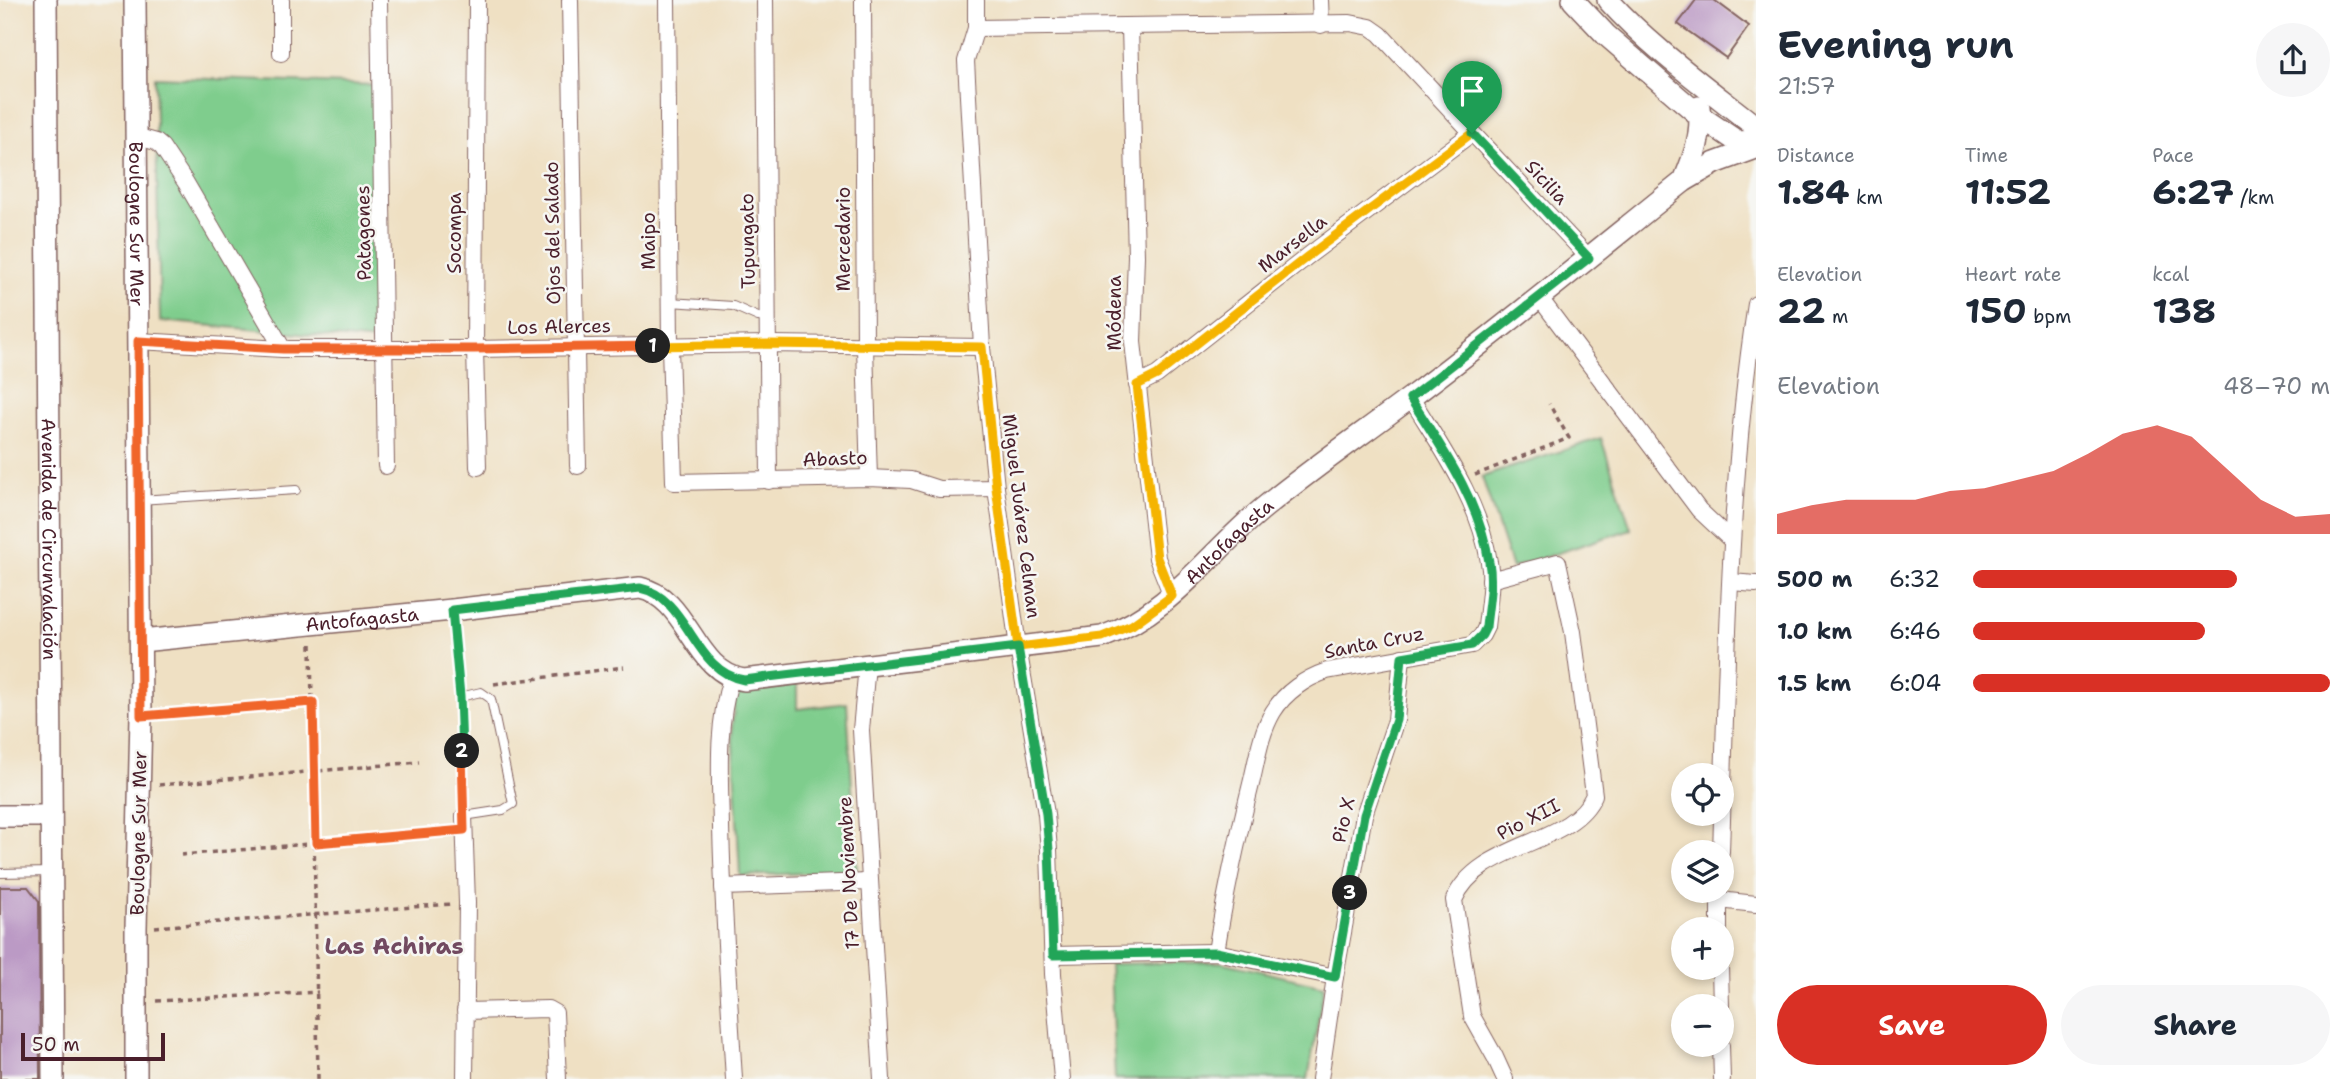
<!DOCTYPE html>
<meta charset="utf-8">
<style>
body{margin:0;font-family:"Shantell Sans",sans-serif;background:#f6f6f7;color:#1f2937;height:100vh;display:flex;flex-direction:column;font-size:26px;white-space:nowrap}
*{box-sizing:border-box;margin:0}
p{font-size:23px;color:#747a83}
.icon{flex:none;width:38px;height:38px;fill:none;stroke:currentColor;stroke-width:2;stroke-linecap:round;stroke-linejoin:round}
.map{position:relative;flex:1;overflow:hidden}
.drawer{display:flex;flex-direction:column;background:#fff;width:595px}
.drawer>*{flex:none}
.tools{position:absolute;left:1671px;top:763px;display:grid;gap:14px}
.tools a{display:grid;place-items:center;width:63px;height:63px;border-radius:50%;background:#fff;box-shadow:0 4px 10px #0003;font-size:35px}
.scale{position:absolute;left:21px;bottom:18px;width:144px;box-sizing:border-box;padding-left:7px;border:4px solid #4a1f2b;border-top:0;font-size:19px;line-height:24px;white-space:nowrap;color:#4a1f2b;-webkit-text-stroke:5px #f6f6f2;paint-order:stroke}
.pin{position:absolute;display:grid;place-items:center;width:60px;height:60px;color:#fff;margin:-72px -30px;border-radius:50% 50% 50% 0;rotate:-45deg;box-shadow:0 0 7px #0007}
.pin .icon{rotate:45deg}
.km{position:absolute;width:35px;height:35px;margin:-18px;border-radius:50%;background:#222;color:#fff;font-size:19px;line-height:35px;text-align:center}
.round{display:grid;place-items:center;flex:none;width:74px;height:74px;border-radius:37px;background:#f6f6f7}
.headline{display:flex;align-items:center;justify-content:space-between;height:119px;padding:0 21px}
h1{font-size:38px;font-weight:700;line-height:52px}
.stats{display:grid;grid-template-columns:repeat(3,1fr);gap:10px;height:119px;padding:7px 21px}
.stats div{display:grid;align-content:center}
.stats b{font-size:35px;font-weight:700}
.stats small{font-size:19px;font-weight:400}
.stats p{font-size:19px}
.chart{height:196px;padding:14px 21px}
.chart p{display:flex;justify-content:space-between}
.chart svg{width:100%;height:126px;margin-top:7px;fill:#d93025;opacity:.7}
.primary-button{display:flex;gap:14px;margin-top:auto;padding:14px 21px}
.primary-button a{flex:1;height:80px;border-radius:42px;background:#d93025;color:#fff;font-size:28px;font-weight:700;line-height:80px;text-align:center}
.primary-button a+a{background:#f6f6f7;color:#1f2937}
ul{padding:0 21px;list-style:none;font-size:23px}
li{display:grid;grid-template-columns:112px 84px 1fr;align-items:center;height:52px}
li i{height:18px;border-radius:9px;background:#d93025}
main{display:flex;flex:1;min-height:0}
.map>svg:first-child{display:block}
.green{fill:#7fcd8d;stroke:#64765c;stroke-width:2}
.building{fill:#bb9ac5}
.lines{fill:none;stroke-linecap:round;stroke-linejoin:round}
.service-casing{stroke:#846360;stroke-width:10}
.minor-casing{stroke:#846360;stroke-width:18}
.tertiary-casing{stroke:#846360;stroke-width:24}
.path{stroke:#846360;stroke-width:3.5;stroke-dasharray:5 5;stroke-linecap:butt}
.service{stroke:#fff;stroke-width:8}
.minor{stroke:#fff;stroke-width:16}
.tertiary{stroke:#fff;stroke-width:21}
.split-1-casing{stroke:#fff;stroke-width:14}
.split-2-casing{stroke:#fff;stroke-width:14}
.split-3-casing{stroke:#fff;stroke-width:14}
.split-4-casing{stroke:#fff;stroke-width:14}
.split-1{stroke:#f5b400;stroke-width:9}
.split-2{stroke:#f0652b;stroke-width:9}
.split-3{stroke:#22a559;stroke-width:9}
.split-4{stroke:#22a559;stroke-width:9}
.labels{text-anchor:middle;stroke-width:5;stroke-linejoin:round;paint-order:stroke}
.street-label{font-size:19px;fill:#4a1f2b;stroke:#f6f6f2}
.quarter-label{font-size:23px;font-weight:bold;fill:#724a61;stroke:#f6f6f2}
</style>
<main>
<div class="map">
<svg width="1756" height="1079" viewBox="0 0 1756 1079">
<rect width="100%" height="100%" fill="#f6f6f2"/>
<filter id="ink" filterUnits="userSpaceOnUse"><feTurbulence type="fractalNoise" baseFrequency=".0143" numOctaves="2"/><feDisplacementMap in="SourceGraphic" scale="14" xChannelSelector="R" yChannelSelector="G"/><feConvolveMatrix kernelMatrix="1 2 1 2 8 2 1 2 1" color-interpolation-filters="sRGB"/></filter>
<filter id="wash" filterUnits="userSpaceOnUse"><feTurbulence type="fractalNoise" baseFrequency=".00686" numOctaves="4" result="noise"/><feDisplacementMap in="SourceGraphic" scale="28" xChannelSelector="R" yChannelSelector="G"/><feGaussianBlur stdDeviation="1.57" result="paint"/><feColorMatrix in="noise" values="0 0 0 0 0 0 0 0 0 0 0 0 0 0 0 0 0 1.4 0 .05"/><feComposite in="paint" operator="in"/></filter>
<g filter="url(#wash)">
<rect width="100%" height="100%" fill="#efe0c3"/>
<!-- green -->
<g class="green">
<path d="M155,77L375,85L377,341L160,321Z"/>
<path d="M1601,438L1631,529L1512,568L1482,477Z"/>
<path d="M797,682V709L847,703L857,871L740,876L732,725L736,691Z"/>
<path d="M1221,962L1324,986L1308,1079H1115L1110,964Z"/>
</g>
<g id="blocks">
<!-- building -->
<g class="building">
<path d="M1696,0H1714L1749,26L1726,58L1678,24Z"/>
<path d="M0,887H28L39,901L40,1079H0Z"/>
</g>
</g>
</g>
<g filter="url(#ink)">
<use href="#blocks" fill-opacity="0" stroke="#846360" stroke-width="2"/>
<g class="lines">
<defs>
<g id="service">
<path d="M669,302L733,306L758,317L769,318"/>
<path d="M139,500L296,490"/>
<path d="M452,613L460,697L464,816L503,810L513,804L491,699L481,692L460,697"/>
<path d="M0,873L52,872"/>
</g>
<g id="minor">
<path d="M281,0V53"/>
<path d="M379,0L386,466"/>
<path d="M477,0L475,349L478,467"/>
<path d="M570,0L578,466"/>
<path d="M667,0L670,346L674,482L869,478L911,480L939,489L996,488"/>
<path d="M765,0L769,481"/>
<path d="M863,0L865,347L869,478"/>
<path d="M976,0V28L966,61L982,347L996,488L1018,647L1046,814L1049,850L1053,974L1062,1079"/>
<path d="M1320,0L1321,25"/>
<path d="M1130,27L1136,256L1133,342L1157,558L1172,596"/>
<path d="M976,28L1350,23L1370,27L1380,34L1589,258"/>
<path d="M135,136L156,142L162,147L186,183L283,349"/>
<path d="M1539,297L1699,510L1732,541"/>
<path d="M138,341L283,349H475L769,344L982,347"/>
<path d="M1137,385L1157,375L1308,256L1472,133"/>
<path d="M1490,580L1558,562L1573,632L1594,795C1572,846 1478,842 1454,900L1472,1016L1495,1057L1505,1079"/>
<path d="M1731,582L1756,584"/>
<path d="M867,665L861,730L882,1079"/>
<path d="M731,678C716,728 720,775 721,827C723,911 729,995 734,1079"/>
<path d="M464,816L467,903L465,1079"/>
<path d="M1721,852C1727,669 1728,485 1756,304"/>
<path d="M723,887L869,882"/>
<path d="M1719,891V929"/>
<path d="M1719,900L1756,904"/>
<path d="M1216,952C1225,895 1237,840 1251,784C1257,760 1260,734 1273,712C1285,692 1306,678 1327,671L1472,645L1482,635L1486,627C1488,606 1493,583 1489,562C1480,502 1442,449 1411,398"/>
<path d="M1053,955L1216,952L1335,977"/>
<path d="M1720,968L1721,1006"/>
<path d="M465,1011L548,1009L555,1013L558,1079"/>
<path d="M1721,1045L1722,1079"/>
<path d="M1320,1079L1335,977L1364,815L1396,720L1402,657"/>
</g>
<g id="tertiary">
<path id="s1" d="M46,0L53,1079"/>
<path id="s2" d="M135,0L141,716L136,928V1079"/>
<path d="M1573,0L1606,35L1701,117L1738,142L1756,141"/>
<path d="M1608,0C1650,47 1707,88 1756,127"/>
<path d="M1684,181C1694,157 1703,134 1699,107"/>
<path id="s3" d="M141,641L452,610L640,588C689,598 693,672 744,680L1102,637C1171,613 1211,550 1266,506C1313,468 1362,434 1410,398C1503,328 1593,254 1684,181L1715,163L1756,148"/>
<path d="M0,816H51"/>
</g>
</defs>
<!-- service casing -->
<use href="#service" class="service-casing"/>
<!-- minor casing -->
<use href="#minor" class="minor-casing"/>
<!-- tertiary casing -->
<use href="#tertiary" class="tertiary-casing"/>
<!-- path -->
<g class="path">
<path d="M1475,475L1569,438L1549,404"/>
<path d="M311,644L318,1079"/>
<path d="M494,684L624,667"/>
<path d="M161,715L313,702"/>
<path d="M159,785L419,762"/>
<path d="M181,855L447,832"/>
<path d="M155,927L451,904"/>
<path d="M156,1001L318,992"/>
</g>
<!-- service -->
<use href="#service" class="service"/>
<!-- minor -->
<use href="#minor" class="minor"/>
<!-- tertiary -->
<use href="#tertiary" class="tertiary"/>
</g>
</g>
<g class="lines" filter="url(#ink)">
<defs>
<path id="split-1" d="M653,346L769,344L982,347L996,488L1018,647L1102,637L1132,625L1172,596L1157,558L1137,385L1157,375L1308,256L1472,133"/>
<path id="split-2" d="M462,751L464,830L316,843L313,702L141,716L138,341L283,349H475L653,346"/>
<path id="split-3" d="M462,751L460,696L452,610L640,588C689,598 693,672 744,680L1018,647L1046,814L1049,850L1053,955L1216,952L1335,977L1350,893"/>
<path id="split-4" d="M1350,893L1364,815L1396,720L1402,657L1472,645L1482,635L1486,627C1488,606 1493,583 1489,562C1480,502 1442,448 1410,398L1589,258L1472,133"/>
</defs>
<!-- split-1 casing -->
<use href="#split-1" class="split-1-casing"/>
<!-- split-2 casing -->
<use href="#split-2" class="split-2-casing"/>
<!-- split-3 casing -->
<use href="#split-3" class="split-3-casing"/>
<!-- split-4 casing -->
<use href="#split-4" class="split-4-casing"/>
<!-- split-1 -->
<use href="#split-1" class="split-1"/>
<!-- split-2 -->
<use href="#split-2" class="split-2"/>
<!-- split-3 -->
<use href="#split-3" class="split-3"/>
<!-- split-4 -->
<use href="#split-4" class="split-4"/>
</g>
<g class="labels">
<!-- street labels -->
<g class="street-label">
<text transform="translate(1547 182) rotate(47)" y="7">Sicilia</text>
<text dy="7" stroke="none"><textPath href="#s2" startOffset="224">Boulogne Sur Mer</textPath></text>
<text transform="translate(363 233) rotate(-91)" y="7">Patagones</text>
<text transform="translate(454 233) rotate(-90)" y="7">Socompa</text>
<text transform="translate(552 233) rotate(-91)" y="7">Ojos del Salado</text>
<text transform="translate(843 239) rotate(-90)" y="7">Mercedario</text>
<text transform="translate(648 241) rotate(-90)" y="7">Maipo</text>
<text transform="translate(747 241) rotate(-91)" y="7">Tupungato</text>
<text transform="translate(1292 243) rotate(-38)" y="7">Marsella</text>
<text transform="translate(1114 313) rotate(-90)" y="7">Módena</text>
<text transform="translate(559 326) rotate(-1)" y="7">Los Alerces</text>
<text transform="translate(835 458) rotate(-2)" y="7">Abasto</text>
<text transform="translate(1022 516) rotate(83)" y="7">Miguel Juárez Celman</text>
<text dy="7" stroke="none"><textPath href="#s1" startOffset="539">Avenida de Circunvalación</textPath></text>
<text dy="7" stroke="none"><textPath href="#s3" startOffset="1166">Antofagasta</textPath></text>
<text dy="7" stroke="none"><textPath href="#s3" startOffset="222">Antofagasta</textPath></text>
<text transform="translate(1374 642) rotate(-11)" y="7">Santa Cruz</text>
<text transform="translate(1528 819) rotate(-27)" y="7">Pio XII</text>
<text transform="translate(1343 820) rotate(-77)" y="7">Pio X</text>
<text transform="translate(138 833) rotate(-89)" y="7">Boulogne Sur Mer</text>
<text transform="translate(848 873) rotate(-93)" y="7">17 De Noviembre</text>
</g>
<!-- quarter labels -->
<g class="quarter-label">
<text x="394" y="954">Las Achiras</text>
</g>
</g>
</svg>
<div class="tools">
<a><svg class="icon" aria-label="locate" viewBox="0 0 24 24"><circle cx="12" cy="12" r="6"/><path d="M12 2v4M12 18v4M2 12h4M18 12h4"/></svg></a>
<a><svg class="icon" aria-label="layers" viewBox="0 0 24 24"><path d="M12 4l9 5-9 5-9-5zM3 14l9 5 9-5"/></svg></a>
<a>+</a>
<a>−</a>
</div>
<div class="scale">50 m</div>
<div class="pin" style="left:1472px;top:133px;background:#1e9e55"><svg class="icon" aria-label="arrive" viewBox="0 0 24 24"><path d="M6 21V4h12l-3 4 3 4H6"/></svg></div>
<b class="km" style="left:653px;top:346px">1</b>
<b class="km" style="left:462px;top:751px">2</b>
<b class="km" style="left:1350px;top:893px">3</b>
</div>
<section class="drawer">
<div class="headline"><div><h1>Evening run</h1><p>21:57</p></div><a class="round"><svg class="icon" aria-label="share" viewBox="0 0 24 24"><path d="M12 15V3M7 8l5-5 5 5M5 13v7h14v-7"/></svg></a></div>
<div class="stats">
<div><p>Distance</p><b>1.84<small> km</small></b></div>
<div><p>Time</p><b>11:52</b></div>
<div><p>Pace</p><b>6:27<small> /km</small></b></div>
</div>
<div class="stats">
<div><p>Elevation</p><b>22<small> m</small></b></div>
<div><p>Heart rate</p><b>150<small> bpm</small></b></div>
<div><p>kcal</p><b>138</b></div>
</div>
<div class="chart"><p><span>Elevation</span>48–70 m</p>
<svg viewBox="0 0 160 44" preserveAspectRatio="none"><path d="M0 44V37L10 34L20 32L30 32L40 32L50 29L60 28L70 25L80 22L90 16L100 9L110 6L120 10L130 21L140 32L150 38L160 37V44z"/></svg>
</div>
<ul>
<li><b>500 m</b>6:32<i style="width:74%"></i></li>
<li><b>1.0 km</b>6:46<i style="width:65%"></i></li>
<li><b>1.5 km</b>6:04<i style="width:100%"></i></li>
</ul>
<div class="primary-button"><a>Save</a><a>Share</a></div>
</section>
</main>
